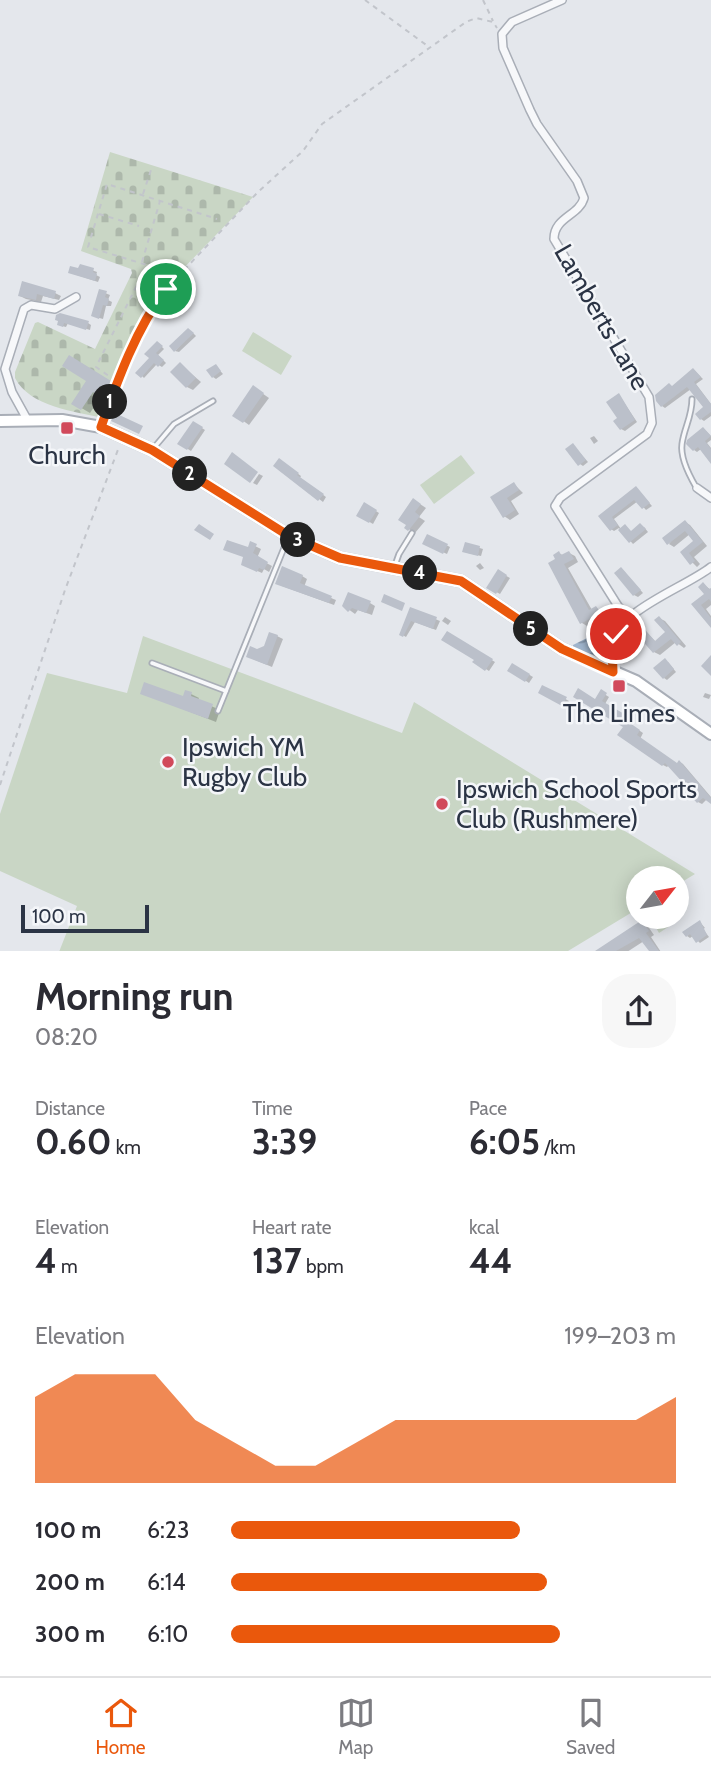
<!DOCTYPE html>
<meta charset="utf-8">
<style>
body{margin:0;font-family:Cabin,sans-serif;background:#f7f7f7;color:#2b2b33;height:100vh;display:flex;flex-direction:column;font-size:26px;white-space:nowrap}
*{box-sizing:border-box;margin:0}
p{font-size:23px;color:#7c7c81}
.icon{flex:none;width:38px;height:38px;fill:none;stroke:currentColor;stroke-width:2;stroke-linecap:round;stroke-linejoin:round}
.map{position:relative;height:951px;overflow:hidden}
.details{display:flex;flex-direction:column;background:#fff;flex:1}
.details>*{flex:none}
.needle{width:46px;rotate:59deg}
.controls{position:absolute;left:626px;top:866px;display:grid;gap:14px}
.controls a{display:grid;place-items:center;width:63px;height:63px;border-radius:50%;background:#fff;box-shadow:0 4px 18px #0003;font-size:35px}
.scale{position:absolute;left:21px;bottom:18px;width:128px;box-sizing:border-box;padding-left:7px;border:4px solid #2b3445;border-top:0;font-size:19px;line-height:24px;white-space:nowrap;color:#2b3445;-webkit-text-stroke:5px #f4f6f9;paint-order:stroke}
.pin{position:absolute;display:grid;place-items:center;width:60px;height:60px;color:#fff;margin:-30px;border:4px solid #fff;border-radius:50%;box-shadow:0 2px 7px #0007}
.km{position:absolute;width:35px;height:35px;margin:-18px;border-radius:50%;background:#222;color:#fff;font-size:19px;line-height:35px;text-align:center}
.round{display:grid;place-items:center;flex:none;width:74px;height:74px;border-radius:28px;background:#f7f7f7}
.overview{display:flex;align-items:center;justify-content:space-between;height:119px;padding:0 35px}
h1{font-size:38px;font-weight:800;line-height:52px}
.figures{display:grid;grid-template-columns:repeat(3,1fr);gap:10px;height:119px;padding:7px 35px}
.figures div{display:grid;align-content:center}
.figures b{font-size:35px;font-weight:800}
.figures small{font-size:19px;font-weight:400}
.figures p{font-size:19px}
.chart{height:196px;padding:14px 35px}
.chart p{display:flex;justify-content:space-between}
.chart svg{width:100%;height:126px;margin-top:7px;fill:#ea580c;opacity:.7}
ul{padding:0 35px;list-style:none;font-size:23px}
li{display:grid;grid-template-columns:112px 84px 1fr;align-items:center;height:52px}
li i{height:18px;border-radius:9px;background:#ea580c}
.tab-bar{display:flex;justify-content:space-around;align-items:center;height:98px;border-top:2px solid #e1e1e2;background:#fff;font-size:19px;color:#7c7c81}
.tab-bar a{display:grid;justify-items:center;gap:4px}
.tab-bar .on{color:#ea580c}
.map>svg:first-child{display:block}
.cemetery{fill:url(#cemetery-stones)}
.green{fill:#c9d6c5}
.water{fill:url(#water-waves)}
.shadow{fill:#0003}
.building{fill:#bbc0ca}
.lines{fill:none;stroke-linecap:round;stroke-linejoin:round}
.lane-casing{stroke:#a9aeb7;stroke-width:7}
.street-casing{stroke:#a9aeb7;stroke-width:10}
.secondary-casing{stroke:#a9aeb7;stroke-width:14}
.path{stroke:#c2c5cb;stroke-width:2;stroke-dasharray:5 5;stroke-linecap:butt}
.lane{stroke:#f7f8fa;stroke-width:3.5}
.street{stroke:#f7f8fa;stroke-width:7}
.secondary{stroke:#fff;stroke-width:10}
.route-casing{stroke:#fff;stroke-width:14}
.route{stroke:#ea580c;stroke-width:9}
.poi-dot{fill:#d1495b;stroke:#f4f6f9;stroke-width:2.5}
.labels{text-anchor:middle;stroke-width:5;stroke-linejoin:round;paint-order:stroke}
.street-label{font-size:26px;fill:#2b3445;stroke:#f4f6f9}
.poi-label{font-size:26px;fill:#2b3445;stroke:#f4f6f9}
</style>
<div class="map">
<svg width="711" height="952" viewBox="0 0 711 952">
<defs>
<pattern id="cemetery-stones" width="16" height="16" patternUnits="userSpaceOnUse" patternTransform="scale(1.75)"><rect width="16" height="16" fill="#c9d6c5"/><path d="M2 7V4a2 2 0 0 1 4 0v3zM10 15v-3a2 2 0 0 1 4 0v3z" fill="#adb8ab"/></pattern>
<pattern id="water-waves" width="16" height="10" patternUnits="userSpaceOnUse" patternTransform="scale(1.75)"><rect width="16" height="10" fill="#9fb4cc"/><path d="M0 5q4-4 8 0t8 0" fill="none" stroke="#8293a7"/></pattern>
</defs>
<rect width="100%" height="100%" fill="#e4e7ec"/>
<!-- cemetery -->
<path class="cemetery" d="M110,152L253,197L172,280L151,305L121,369L103,418C74,411 30,407 15,378V372L35,323L38,322L95,349L132,273L131,269L81,251Z"/>
<!-- green -->
<g class="green">
<path d="M253,332L292,356L281,375L242,351Z"/>
<path d="M461,455L475,473L434,504L420,485Z"/>
<path d="M143,636L402,733L414,702L695,874L677,885V878H639V908L568,951L59,952L77,906L0,871V814L47,673L127,693Z"/>
<path d="M650,917H677L679,920L659,933Z"/>
</g>
<!-- water -->
<path class="water" d="M593,635L604,638L609,648L607,655L602,660L573,648V645Z"/>
<!-- shadow -->
<g class="shadow">
<path d="M81,266L97,272L96,275L100,277L98,282L74,274Z"/>
<path d="M24,284L55,293L61,296L59,300L43,296L41,302L26,299L20,296Z"/>
<path d="M100,291L110,295L108,300L112,302L111,306H106L103,319L96,317Z"/>
<path d="M60,321L88,323L91,325L90,330L68,323L66,327L62,326Z"/>
<path d="M192,332L196,336L179,352L175,351Z"/>
<path d="M160,345L164,349L158,355L166,363L162,367L157,364L144,378L142,376Z"/>
<path d="M78,361L117,387L109,400L101,396L90,413L73,403L88,380Z"/>
<path d="M180,364L201,382L193,390L187,387Z"/>
<path d="M216,366L223,374L216,379L213,377Z"/>
<path d="M694,370L703,379L696,384L711,404V416L704,421L701,419L705,407L691,389L665,408L662,406L673,387Z"/>
<path d="M259,391L269,398L249,425L235,415Z"/>
<path d="M619,395L637,422L625,431L621,429Z"/>
<path d="M194,423L205,430L191,451L180,444Z"/>
<path d="M706,431L711,436V440L707,443L711,448V461L701,449L697,452L694,450Z"/>
<path d="M594,436L598,441L594,444L590,438Z"/>
<path d="M573,445L588,462L583,466L580,464Z"/>
<path d="M282,462L301,476L300,478L326,497L323,502L275,465Z"/>
<path d="M259,474L263,476L257,485L253,483Z"/>
<path d="M514,484L523,493L511,501L519,514L510,520L504,516L492,498Z"/>
<path d="M636,488L652,506L646,510L638,501L614,519L621,529L632,532L644,527L648,532L633,544L619,528L614,531L611,529L601,516Z"/>
<path d="M414,500L426,508L419,517L425,521L415,533L407,528Z"/>
<path d="M365,504L379,513L373,524L358,515Z"/>
<path d="M685,522L690,525L707,546L694,557L700,564L697,567L682,552L696,541L690,534L674,547L669,544Z"/>
<path d="M428,536L450,547L447,554L425,544Z"/>
<path d="M251,544L261,549L257,558L272,566L269,572L264,569L262,573L248,567Z"/>
<path d="M466,544L483,549L481,556L468,553Z"/>
<path d="M559,553L564,556L569,553L575,556L578,562L568,568L592,610L596,608L605,616L587,626L582,623L557,560Z"/>
<path d="M480,563L484,568L480,570L476,566Z"/>
<path d="M622,569L643,593L638,597L634,595Z"/>
<path d="M499,572L510,578L500,594L489,588Z"/>
<path d="M302,576L307,579L304,587L336,600L334,605L282,586Z"/>
<path d="M703,584L711,590V605L706,609L711,616V625L694,604L706,594Z"/>
<path d="M370,603L375,606L372,615L358,610L355,614L344,606Z"/>
<path d="M411,609L440,621L436,630L415,622L406,637L401,634Z"/>
<path d="M445,617L451,621L448,625L442,621Z"/>
<path d="M659,618L665,621L686,646L684,648L676,642L660,655L654,652L640,626L656,642L667,633Z"/>
<path d="M447,633L495,662L489,671L475,662L476,659Z"/>
<path d="M277,636L283,639L272,667L253,659L257,651L265,647Z"/>
<path d="M668,662L676,672L667,680L664,678Z"/>
<path d="M513,665L533,677L529,683L510,670Z"/>
<path d="M543,687L569,701L566,707L540,693Z"/>
<path d="M601,692L609,697L605,704L629,718L627,722L643,733L640,739L677,765L680,762L683,764L711,797V802L707,799L702,804L698,802L688,785L669,765L667,767L663,765L620,734L625,727L596,701Z"/>
<path d="M142,693L184,699L191,694L199,698L198,700L220,710L216,722Z"/>
<path d="M705,693L711,695L709,699L703,697Z"/>
<path d="M642,922L647,925L654,935L651,937L661,952H651L644,941L627,952H598Z"/>
<path d="M700,922L705,928L703,929L709,937L700,943L693,936L690,938L687,936Z"/>
</g>
<!-- building -->
<g class="building">
<path d="M80,264L94,268L93,272L97,274L95,281L68,273L70,266L78,268Z"/>
<path d="M22,281L56,291L54,299L37,294L36,300L18,296Z"/>
<path d="M99,289L107,291L105,297L109,299L107,306L103,305L99,319L91,316Z"/>
<path d="M60,313L89,321L86,330L64,323L63,327L57,325L58,321L55,320L56,315Z"/>
<path d="M188,328L194,333L174,352L169,346Z"/>
<path d="M157,341L163,346L156,353L164,360L158,367L154,363L141,378L135,373L149,358L144,354Z"/>
<path d="M69,355L111,381L100,397L93,392L81,410L71,404L86,381L62,366Z"/>
<path d="M180,362L196,378L186,388L170,372Z"/>
<path d="M216,364L221,371L212,378L206,370Z"/>
<path d="M693,368L701,377L694,382L711,404V412L700,420L695,414L703,407L687,387L661,407L656,401L655,395L669,383L672,386Z"/>
<path d="M253,385L264,393L243,423L232,416Z"/>
<path d="M619,393L635,420L620,430L613,421L617,418L606,402Z"/>
<path d="M115,413L143,426L139,434L111,421Z"/>
<path d="M193,421L203,427L187,450L177,444Z"/>
<path d="M703,427L711,436L705,441L711,449V464L698,447L693,451L686,444L687,440Z"/>
<path d="M573,443L586,460L578,466L565,449Z"/>
<path d="M232,452L258,472L250,483L224,464Z"/>
<path d="M279,458L299,473L297,475L324,494L318,501L273,466Z"/>
<path d="M514,482L519,490L507,498L515,510L503,518L490,497Z"/>
<path d="M636,486L650,503L642,509L634,500L612,517L618,525L610,531L598,516Z"/>
<path d="M413,498L421,504L415,512L420,516L408,531L404,528L406,525L398,520Z"/>
<path d="M364,502L377,510L369,523L356,516Z"/>
<path d="M685,520L703,542L689,553L695,561L690,565L680,552L693,541L685,531L667,545L662,538Z"/>
<path d="M640,523L646,529L629,543L618,530L625,524L631,531Z"/>
<path d="M199,524L214,534L210,540L194,530Z"/>
<path d="M427,534L448,544L443,554L422,544Z"/>
<path d="M227,540L248,547L250,541L257,544L253,553L268,562L264,570L259,568L257,572L241,565L243,557L223,550Z"/>
<path d="M465,542L480,546L478,556L462,552Z"/>
<path d="M559,551L561,555L569,551L574,559L564,564L589,610L596,606L601,613L580,624L548,563L555,559L553,555Z"/>
<path d="M282,566L303,575L300,583L332,596L329,603L275,584Z"/>
<path d="M621,567L641,590L633,596L614,573Z"/>
<path d="M498,569L507,575L496,594L486,588Z"/>
<path d="M703,582L709,589L711,588V602L709,599L701,605L711,618V628L691,604L704,594L698,587Z"/>
<path d="M348,592L371,601L366,613L352,608L348,612L342,606Z"/>
<path d="M384,594L405,603L402,611L381,602Z"/>
<path d="M410,607L437,617L433,629L411,621L403,637L399,635Z"/>
<path d="M659,616L681,642L677,646L671,639L653,653L633,630L640,624L655,641L665,632L654,620Z"/>
<path d="M447,631L493,659L485,671L472,662L474,660L441,640Z"/>
<path d="M269,632L278,635L267,665L246,657L250,646L257,649L264,646Z"/>
<path d="M711,655V676L701,666Z"/>
<path d="M665,658L674,669L663,679L653,668Z"/>
<path d="M512,663L530,674L525,682L507,671Z"/>
<path d="M144,682L183,696L185,690L192,692L191,696L213,704L208,719L140,694Z"/>
<path d="M542,685L567,697L562,706L538,693Z"/>
<path d="M578,688L595,699L601,689L607,693L602,701L626,715L624,719L640,730L637,735L677,763L679,760L711,798V804L703,798L697,803L683,787L685,785L665,763L662,766L617,735L623,727L573,697Z"/>
<path d="M642,920L649,931L646,933L659,951H649L639,938L616,951H595Z"/>
<path d="M700,920L707,935L696,943L690,934L686,937L682,932Z"/>
</g>
<g class="lines">
<defs>
<g id="lane">
<path d="M692,399C692,417 684,428 682,444C680,458 689,475 696,487"/>
<path d="M152,450L174,424L213,401"/>
<path d="M394,568L399,554L412,533"/>
<path d="M152,663L226,691"/>
<path d="M218,711L288,538"/>
</g>
<g id="street">
<path d="M562,0L512,22L502,34L503,48L530,110L537,124L577,181L584,198C579,216 554,217 554,239L649,397L652,423L647,434L560,498L555,506L618,606L629,619"/>
<path d="M28,421L12,392L5,369L24,309L31,305L55,309L76,297"/>
<path d="M697,488L711,498"/>
<path d="M613,672C613,663 611,652 612,644C618,610 686,587 711,567"/>
</g>
<path id="secondary" d="M0,421L62,420L101,427L152,450L289,536L340,558L461,581L562,649L636,681L711,734"/>
</defs>
<!-- lane casing -->
<use href="#lane" class="lane-casing"/>
<!-- street casing -->
<use href="#street" class="street-casing"/>
<!-- secondary casing -->
<use href="#secondary" class="secondary-casing"/>
<!-- path -->
<g class="path">
<path d="M365,0L429,47"/>
<path d="M483,0L493,21"/>
<path d="M143,194L152,167"/>
<path d="M99,214L139,226"/>
<path d="M142,262L160,201"/>
<path d="M116,381L96,367L147,265L88,247L107,184L217,219"/>
<path d="M104,418L117,382L152,308L166,289L258,192L303,151L322,124L466,22L476,18L493,22L497,28"/>
<path d="M0,785L65,590L119,447"/>
</g>
<!-- lane -->
<use href="#lane" class="lane"/>
<!-- street -->
<use href="#street" class="street"/>
<!-- secondary -->
<use href="#secondary" class="secondary"/>
</g>
<g class="lines">
<defs>
<path id="route" d="M166,289C136,329 118,379 101,427L152,450L289,536L340,558L461,581L562,649L613,672L612,645L616,634"/>
</defs>
<!-- route casing -->
<use href="#route" class="route-casing"/>
<!-- route -->
<use href="#route" class="route"/>
</g>
<!-- markers -->
<g class="poi-dot">
<rect x="60" y="421" width="14" height="14" rx="3.5"/>
<rect x="612" y="679" width="14" height="14" rx="3.5"/>
<circle cx="168" cy="762" r="7"/>
<circle cx="442" cy="804" r="7"/>
</g>
<g class="labels">
<!-- street labels -->
<g class="street-label">
<text transform="translate(602 317) rotate(60)" y="9">Lamberts Lane</text>
</g>
<!-- poi labels -->
<g class="poi-label">
<text x="67" y="464">Church</text>
<text x="619" y="722">The Limes</text>
<text x="182" y="756" text-anchor="start">Ipswich YM<tspan x="182" dy="30">Rugby Club</tspan></text>
<text x="456" y="798" text-anchor="start">Ipswich School Sports<tspan x="456" dy="30">Club (Rushmere)</tspan></text>
</g>
</g>
</svg>
<div class="controls">
<a><svg class="needle" viewBox="-14 -14 28 28"><path d="M0-13l5 13h-10z" fill="#e53935"/><path d="M0 13l5-13h-10z" fill="#7c7c81"/></svg></a>
</div>
<div class="scale">100 m</div>
<div class="pin" style="left:166px;top:289px;background:#1e9e55"><svg class="icon" aria-label="arrive" viewBox="0 0 24 24"><path d="M6 21V4h12l-3 4 3 4H6"/></svg></div>
<div class="pin" style="left:616px;top:634px;background:#d93025"><svg class="icon" aria-label="check" viewBox="0 0 24 24"><path d="M5 12l5 5 9-10"/></svg></div>
<b class="km" style="left:110px;top:402px">1</b>
<b class="km" style="left:190px;top:474px">2</b>
<b class="km" style="left:298px;top:540px">3</b>
<b class="km" style="left:420px;top:573px">4</b>
<b class="km" style="left:531px;top:629px">5</b>
</div>
<section class="details">
<div class="overview"><div><h1>Morning run</h1><p>08:20</p></div><a class="round"><svg class="icon" aria-label="share" viewBox="0 0 24 24"><path d="M12 15V3M7 8l5-5 5 5M5 13v7h14v-7"/></svg></a></div>
<div class="figures">
<div><p>Distance</p><b>0.60<small> km</small></b></div>
<div><p>Time</p><b>3:39</b></div>
<div><p>Pace</p><b>6:05<small> /km</small></b></div>
</div>
<div class="figures">
<div><p>Elevation</p><b>4<small> m</small></b></div>
<div><p>Heart rate</p><b>137<small> bpm</small></b></div>
<div><p>kcal</p><b>44</b></div>
</div>
<div class="chart"><p><span>Elevation</span>199–203 m</p>
<svg viewBox="0 0 160 44" preserveAspectRatio="none"><path d="M0 44V14L10 6L20 6L30 6L40 22L50 30L60 38L70 38L80 30L90 22L100 22L110 22L120 22L130 22L140 22L150 22L160 14V44z"/></svg>
</div>
<ul>
<li><b>100 m</b>6:23<i style="width:65%"></i></li>
<li><b>200 m</b>6:14<i style="width:71%"></i></li>
<li><b>300 m</b>6:10<i style="width:74%"></i></li>
</ul>
</section>
<nav class="tab-bar">
<a class="on"><svg class="icon" aria-label="home" viewBox="0 0 24 24"><path d="M3 11l9-7 9 7M6 9v11h12V9"/></svg>Home</a>
<a><svg class="icon" aria-label="map" viewBox="0 0 24 24"><path d="M3 6l6-2 6 2 6-2v14l-6 2-6-2-6 2zM9 4v14M15 6v14"/></svg>Map</a>
<a><svg class="icon" aria-label="saved" viewBox="0 0 24 24"><path d="M7 4h10v16l-5-4-5 4z"/></svg>Saved</a>
</nav>
